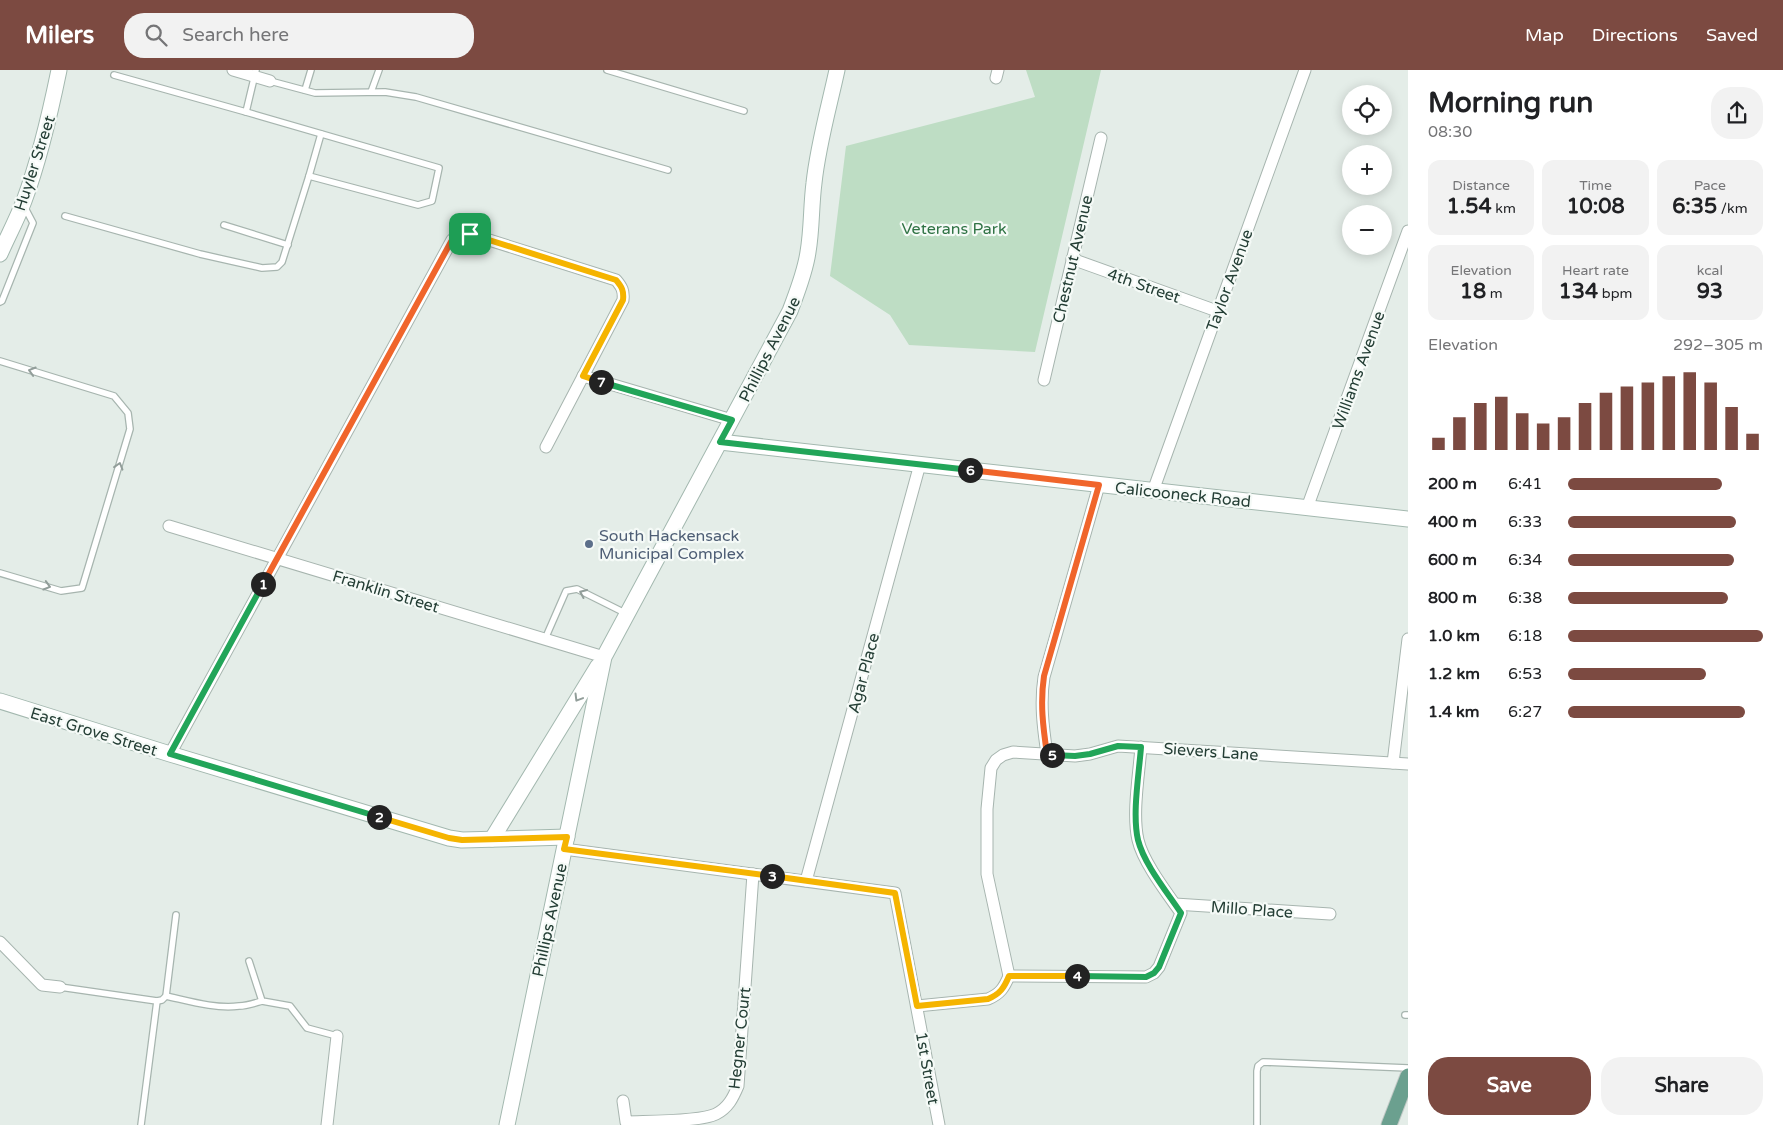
<!DOCTYPE html>
<meta charset="utf-8">
<style>
body{margin:0;font-family:"Varela Round",sans-serif;background:#f2f2f2;color:#202124;height:100vh;display:flex;flex-direction:column;font-size:19px;white-space:nowrap}
*{box-sizing:border-box;margin:0}
p{font-size:16px;color:#757577}
.icon{flex:none;width:28px;height:28px;fill:none;stroke:currentColor;stroke-width:2;stroke-linecap:round;stroke-linejoin:round}
.map{position:relative;flex:1;overflow:hidden}
.side{display:flex;flex-direction:column;background:#fff;width:375px}
.side>*{flex:none}
.buttons{position:absolute;left:1342px;top:15px;display:grid;gap:10px}
.buttons a{display:grid;place-items:center;width:50px;height:50px;border-radius:50%;background:#fff;box-shadow:0 2px 12px #0003;font-size:25px}
.pin{position:absolute;display:grid;place-items:center;width:42px;height:42px;color:#fff;margin:-21px;border-radius:10px;box-shadow:0 2px 8px #0006}
.km{position:absolute;width:25px;height:25px;margin:-12px;border-radius:50%;background:#222;color:#fff;font-size:14px;line-height:25px;text-align:center}
.round{display:grid;place-items:center;flex:none;width:52px;height:52px;border-radius:20px;background:#f2f2f2}
.headline{display:flex;align-items:center;justify-content:space-between;height:85px;padding:0 20px}
h1{font-size:28px;font-weight:700;line-height:38px}
.metrics{display:grid;grid-template-columns:repeat(3,1fr);gap:8px;height:85px;padding:5px 20px}
.metrics div{display:grid;align-content:center;border-radius:12px;background:#f2f2f2;text-align:center}
.metrics b{font-size:21px;font-weight:700}
.metrics small{font-size:14px;font-weight:400}
.metrics p{font-size:14px}
.chart{height:140px;padding:10px 20px}
.chart p{display:flex;justify-content:space-between}
.chart svg{width:100%;height:90px;margin-top:5px;stroke:#7c4a41;stroke-width:6}
.primary-button{display:flex;gap:10px;margin-top:auto;padding:10px 20px}
.primary-button a{flex:1;height:58px;border-radius:20px;background:#7c4a41;color:#fff;font-size:20px;font-weight:700;line-height:58px;text-align:center}
.primary-button a+a{background:#f2f2f2;color:#202124}
ul{padding:0 20px;list-style:none;font-size:16px}
li{display:grid;grid-template-columns:80px 60px 1fr;align-items:center;height:38px}
li i{height:12px;border-radius:6px;background:#7c4a41}
header{display:flex;align-items:center;gap:30px;box-sizing:border-box;height:70px;padding:0 25px;background:#7c4a41;color:#fff}
header strong{font-size:24px}
nav{display:flex;gap:28px;margin-inline-start:auto;font-size:18px}
.search{width:350px;height:45px;background:#f2f2f2;display:flex;align-items:center;gap:12px;box-sizing:border-box;padding:0 18px;border-radius:20px;color:#757577;font-size:19px}
main{display:flex;flex:1;min-height:0}
.map>svg:first-child{display:block}
.green{fill:#beddc4}
.lines{fill:none;stroke-linecap:round;stroke-linejoin:round}
.lane-casing{stroke:#a7b5af;stroke-width:8}
.street-casing{stroke:#a7b5af;stroke-width:13}
.secondary-casing{stroke:#a3b8af;stroke-width:17}
.primary-casing{stroke:#c2c9c6;stroke-width:17}
.lane{stroke:#fff;stroke-width:5.5}
.street{stroke:#fff;stroke-width:11}
.secondary{stroke:#fff;stroke-width:15}
.primary{stroke:#6ba08f;stroke-width:15}
.oneway{stroke:#929e9a}
.split-1-casing{stroke:#fff;stroke-width:10}
.split-2-casing{stroke:#fff;stroke-width:10}
.split-3-casing{stroke:#fff;stroke-width:10}
.split-4-casing{stroke:#fff;stroke-width:10}
.split-5-casing{stroke:#fff;stroke-width:10}
.split-6-casing{stroke:#fff;stroke-width:10}
.split-7-casing{stroke:#fff;stroke-width:10}
.split-8-casing{stroke:#fff;stroke-width:10}
.split-1{stroke:#f0652b;stroke-width:6}
.split-2{stroke:#22a559;stroke-width:6}
.split-3{stroke:#f5b400;stroke-width:6}
.split-4{stroke:#f5b400;stroke-width:6}
.split-5{stroke:#22a559;stroke-width:6}
.split-6{stroke:#f0652b;stroke-width:6}
.split-7{stroke:#22a559;stroke-width:6}
.split-8{stroke:#f5b400;stroke-width:6}
.service-dot{fill:#5c6f8a;stroke:#f5faf7;stroke-width:2}
.labels{text-anchor:middle;stroke-width:4.5;stroke-linejoin:round;paint-order:stroke}
.street-label{font-size:16px;fill:#243e35;stroke:#f5faf7}
.park-label{font-size:16px;fill:#307345;stroke:#f5faf7}
.service-label{font-size:16px;fill:#4e5e75;stroke:#f5faf7;text-anchor:start}
</style>
<header>
<strong>Milers</strong>
<div class="search"><svg class="icon" aria-label="search" viewBox="0 0 24 24"><circle cx="10" cy="10" r="6"/><path d="M15 15l6 6"/></svg>Search here</div>
<nav><a>Map</a><a>Directions</a><a>Saved</a></nav>
</header>
<main>
<div class="map">
<svg width="1408" height="1055" viewBox="0 0 1408 1055">
<rect width="100%" height="100%" fill="#e4ede8"/>
<!-- green -->
<path class="green" d="M1026,0H1101L1035,282L909,275L890,245L830,206L846,76L1035,27Z"/>
<g class="lines">
<defs>
<g id="lane">
<path d="M607,0L744,41"/>
<path d="M114,5L246,42L256,0"/>
<path d="M270,11L315,23L385,22L416,27L668,100"/>
<path d="M305,20L311,0"/>
<path d="M371,22L379,0"/>
<path d="M309,106L321,64"/>
<path d="M65,146L200,184L262,198L277,197L282,192L309,106L418,135L432,131L439,98L246,42"/>
<path d="M224,155L288,175"/>
<path d="M0,232L2,231L33,153L24,136"/>
<path d="M0,291L114,326L128,343L130,359L82,518L61,521L0,503"/>
<path d="M545,569L566,521L577,519L627,544"/>
<path d="M249,891L262,931L290,936L307,958L337,966"/>
<path d="M60,917L157,931L162,930L166,926L176,845"/>
<path d="M166,926C189,931 215,939 239,936C247,936 255,933 262,931"/>
<path d="M1405,945H1408"/>
<path d="M141,1055L157,931"/>
<path d="M1257,1055V1001L1258,996L1263,992L1408,998"/>
</g>
<g id="street">
<path d="M233,0L270,11"/>
<path d="M996,8L998,0"/>
<path d="M1072,189L1217,241"/>
<path d="M583,306L732,350"/>
<path d="M1044,310L1101,68"/>
<path d="M1153,421L1305,0"/>
<path d="M1307,438L1408,161"/>
<path d="M169,456L604,587"/>
<path d="M170,684L452,170C458,164 462,163 470,164L616,210C622,217 624,221 623,230L546,377"/>
<path d="M1047,684C1043,657 1040,633 1044,607L1099,415"/>
<path d="M1393,693L1408,569"/>
<path d="M564,779L895,823L939,1055"/>
<path d="M806,811L920,394"/>
<path d="M1175,834L1330,844"/>
<path d="M0,872L42,915L60,917"/>
<path d="M1009,906L987,804V739L991,698L996,690L1003,685L1013,682L1075,686L1090,684L1118,676L1408,694"/>
<path d="M1009,906L1146,907L1154,903L1159,897L1181,843C1167,823 1143,792 1138,770C1132,744 1139,704 1141,677"/>
<path d="M917,936L988,929C1000,924 1004,918 1009,906"/>
<path d="M623,1031L626,1052C646,1051 700,1052 716,1044C728,1038 733,1028 738,1016L753,804"/>
<path d="M327,1055L337,966"/>
</g>
<g id="secondary">
<path d="M0,184C8,166 17,149 24,131C40,88 50,44 59,0"/>
<path d="M720,372L1408,449"/>
<path d="M0,631L170,684L449,768L462,770L567,767"/>
<path d="M492,769L598,596"/>
<path d="M507,1055L604,587L790,241C797,222 805,203 808,182C812,159 811,136 814,113C818,75 829,37 837,0"/>
</g>
<path id="primary" d="M1389,1055L1408,1006"/>
</defs>
<!-- lane casing -->
<use href="#lane" class="lane-casing"/>
<!-- street casing -->
<use href="#street" class="street-casing"/>
<!-- secondary casing -->
<use href="#secondary" class="secondary-casing"/>
<!-- primary casing -->
<use href="#primary" class="primary-casing"/>
<!-- lane -->
<use href="#lane" class="lane"/>
<!-- street -->
<use href="#street" class="street"/>
<!-- secondary -->
<use href="#secondary" class="secondary"/>
<!-- primary -->
<use href="#primary" class="primary"/>
</g>
<!-- one-way arrows -->
<defs><path id="oneway-chevron" d="M-2-3.5L2.5 0L-2 3.5" fill="none" stroke-width="1.6" stroke-linecap="round" stroke-linejoin="round" transform="scale(1.25)"/></defs>
<g class="oneway">
<use href="#oneway-chevron" transform="translate(32 301) rotate(-163)"/>
<use href="#oneway-chevron" transform="translate(119 396) rotate(-73)"/>
<use href="#oneway-chevron" transform="translate(47 516) rotate(16)"/>
<use href="#oneway-chevron" transform="translate(583 523) rotate(-156)"/>
<use href="#oneway-chevron" transform="translate(578 628) rotate(121)"/>
</g>
<g class="lines">
<defs>
<path id="split-1" d="M263,514L452,170L457,165L470,164"/>
<path id="split-2" d="M263,514L170,684L379,747"/>
<path id="split-3" d="M379,747L449,768L462,770L567,767L564,779L772,806"/>
<path id="split-4" d="M772,806L895,823L917,936L988,929C1000,924 1004,918 1009,906H1077"/>
<path id="split-5" d="M1052,685L1075,686L1090,684L1118,676L1141,677C1139,704 1132,744 1138,770C1144,794 1167,822 1181,843L1159,897L1154,903L1146,907L1077,906"/>
<path id="split-6" d="M970,400L1099,415L1044,606C1040,633 1043,657 1047,684L1052,685"/>
<path id="split-7" d="M601,312L732,350L720,372L970,400"/>
<path id="split-8" d="M470,164L616,210C622,217 624,221 623,230L583,306L601,312"/>
</defs>
<!-- split-1 casing -->
<use href="#split-1" class="split-1-casing"/>
<!-- split-2 casing -->
<use href="#split-2" class="split-2-casing"/>
<!-- split-3 casing -->
<use href="#split-3" class="split-3-casing"/>
<!-- split-4 casing -->
<use href="#split-4" class="split-4-casing"/>
<!-- split-5 casing -->
<use href="#split-5" class="split-5-casing"/>
<!-- split-6 casing -->
<use href="#split-6" class="split-6-casing"/>
<!-- split-7 casing -->
<use href="#split-7" class="split-7-casing"/>
<!-- split-8 casing -->
<use href="#split-8" class="split-8-casing"/>
<!-- split-1 -->
<use href="#split-1" class="split-1"/>
<!-- split-2 -->
<use href="#split-2" class="split-2"/>
<!-- split-3 -->
<use href="#split-3" class="split-3"/>
<!-- split-4 -->
<use href="#split-4" class="split-4"/>
<!-- split-5 -->
<use href="#split-5" class="split-5"/>
<!-- split-6 -->
<use href="#split-6" class="split-6"/>
<!-- split-7 -->
<use href="#split-7" class="split-7"/>
<!-- split-8 -->
<use href="#split-8" class="split-8"/>
</g>
<!-- markers -->
<circle class="service-dot" cx="589" cy="474" r="5"/>
<g class="labels">
<!-- street labels -->
<g class="street-label">
<text transform="translate(34 93) rotate(-72)" y="6">Huyler Street</text>
<text transform="translate(1072 189) rotate(-77)" y="6">Chestnut Avenue</text>
<text transform="translate(1229 210) rotate(-70)" y="6">Taylor Avenue</text>
<text transform="translate(1144 215) rotate(19)" y="6">4th Street</text>
<text transform="translate(769 279) rotate(-63)" y="6">Phillips Avenue</text>
<text transform="translate(1358 300) rotate(-70)" y="6">Williams Avenue</text>
<text transform="translate(1183 424) rotate(6)" y="6">Calicooneck Road</text>
<text transform="translate(386 521) rotate(17)" y="6">Franklin Street</text>
<text transform="translate(863 603) rotate(-75)" y="6">Agar Place</text>
<text transform="translate(94 661) rotate(17)" y="6">East Grove Street</text>
<text transform="translate(1211 681) rotate(4)" y="6">Sievers Lane</text>
<text transform="translate(1252 839) rotate(4)" y="6">Millo Place</text>
<text transform="translate(549 850) rotate(-78)" y="6">Phillips Avenue</text>
<text transform="translate(739 968) rotate(-84)" y="6">Hegner Court</text>
<text transform="translate(928 998) rotate(80)" y="6">1st Street</text>
</g>
<!-- park labels -->
<g class="park-label">
<text x="954" y="164">Veterans Park</text>
</g>
<!-- service labels -->
<g class="service-label">
<text x="599" y="471">South Hackensack<tspan x="599" dy="18">Municipal Complex</tspan></text>
</g>
</g>
</svg>
<div class="buttons">
<a><svg class="icon" aria-label="locate" viewBox="0 0 24 24"><circle cx="12" cy="12" r="6"/><path d="M12 2v4M12 18v4M2 12h4M18 12h4"/></svg></a>
<a>+</a>
<a>−</a>
</div>
<div class="pin" style="left:470px;top:164px;background:#1e9e55"><svg class="icon" aria-label="arrive" viewBox="0 0 24 24"><path d="M6 21V4h12l-3 4 3 4H6"/></svg></div>
<b class="km" style="left:263px;top:514px">1</b>
<b class="km" style="left:379px;top:747px">2</b>
<b class="km" style="left:772px;top:806px">3</b>
<b class="km" style="left:1077px;top:906px">4</b>
<b class="km" style="left:1052px;top:685px">5</b>
<b class="km" style="left:970px;top:400px">6</b>
<b class="km" style="left:601px;top:312px">7</b>
</div>
<section class="side">
<div class="headline"><div><h1>Morning run</h1><p>08:30</p></div><a class="round"><svg class="icon" aria-label="share" viewBox="0 0 24 24"><path d="M12 15V3M7 8l5-5 5 5M5 13v7h14v-7"/></svg></a></div>
<div class="metrics">
<div><p>Distance</p><b>1.54<small> km</small></b></div>
<div><p>Time</p><b>10:08</b></div>
<div><p>Pace</p><b>6:35<small> /km</small></b></div>
</div>
<div class="metrics">
<div><p>Elevation</p><b>18<small> m</small></b></div>
<div><p>Heart rate</p><b>134<small> bpm</small></b></div>
<div><p>kcal</p><b>93</b></div>
</div>
<div class="chart"><p><span>Elevation</span>292–305 m</p>
<svg viewBox="0 0 160 44" preserveAspectRatio="none"><path d="M5 44V38M15 44V28M25 44V21M35 44V18M45 44V26M55 44V31M65 44V28M75 44V21M85 44V16M95 44V13M105 44V11M115 44V8M125 44V6M135 44V11M145 44V23M155 44V36"/></svg>
</div>
<ul>
<li><b>200 m</b>6:41<i style="width:79%"></i></li>
<li><b>400 m</b>6:33<i style="width:86%"></i></li>
<li><b>600 m</b>6:34<i style="width:85%"></i></li>
<li><b>800 m</b>6:38<i style="width:82%"></i></li>
<li><b>1.0 km</b>6:18<i style="width:100%"></i></li>
<li><b>1.2 km</b>6:53<i style="width:71%"></i></li>
<li><b>1.4 km</b>6:27<i style="width:91%"></i></li>
</ul>
<div class="primary-button"><a>Save</a><a>Share</a></div>
</section>
</main>
